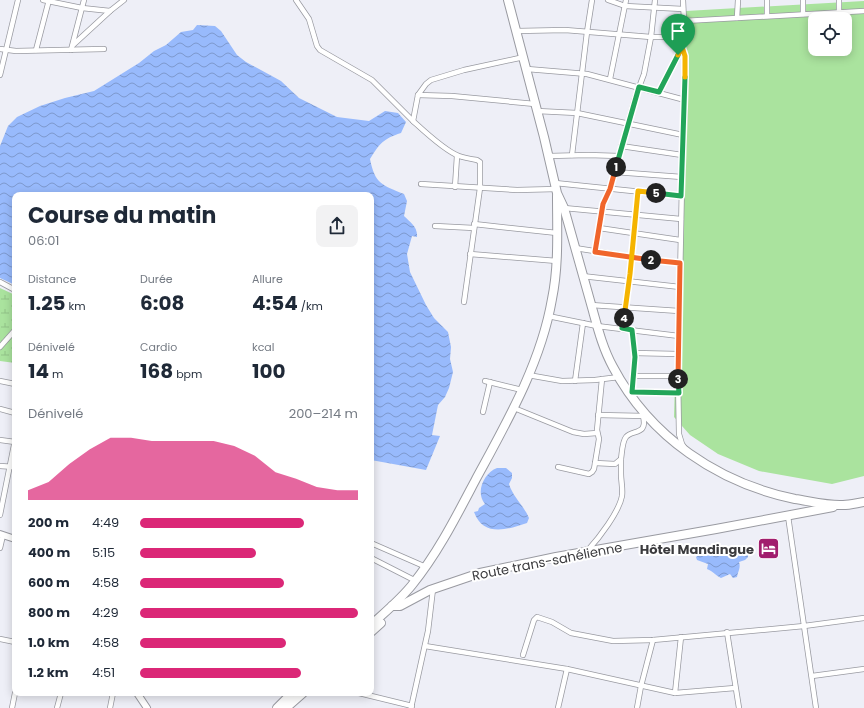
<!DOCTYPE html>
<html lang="fr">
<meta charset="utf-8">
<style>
body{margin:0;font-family:Poppins,sans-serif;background:#f2f2f3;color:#1f2937;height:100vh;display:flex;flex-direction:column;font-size:15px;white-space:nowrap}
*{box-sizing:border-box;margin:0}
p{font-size:13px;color:#747a83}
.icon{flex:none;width:22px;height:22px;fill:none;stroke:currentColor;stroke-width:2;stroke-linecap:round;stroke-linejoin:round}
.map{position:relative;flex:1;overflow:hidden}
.details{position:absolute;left:12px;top:192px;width:362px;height:504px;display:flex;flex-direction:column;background:#fff;border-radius:8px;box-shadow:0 2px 10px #0003}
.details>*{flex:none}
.tools{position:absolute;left:808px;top:12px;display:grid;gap:8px}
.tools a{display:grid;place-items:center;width:44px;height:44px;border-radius:8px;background:#fff;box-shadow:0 2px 10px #0003;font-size:20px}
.pin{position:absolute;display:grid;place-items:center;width:34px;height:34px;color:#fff;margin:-41px -17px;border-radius:50% 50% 50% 0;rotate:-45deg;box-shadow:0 0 4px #0007}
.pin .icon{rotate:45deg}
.km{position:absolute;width:20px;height:20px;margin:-10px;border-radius:50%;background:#222;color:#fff;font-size:11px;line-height:20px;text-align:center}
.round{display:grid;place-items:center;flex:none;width:42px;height:42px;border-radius:8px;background:#f2f2f3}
.summary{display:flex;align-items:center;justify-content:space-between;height:68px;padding:0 16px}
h1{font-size:22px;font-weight:700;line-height:30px}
.figures{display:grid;grid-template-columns:repeat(3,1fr);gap:6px;height:68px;padding:4px 16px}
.figures div{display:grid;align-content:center}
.figures b{font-size:20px;font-weight:700}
.figures small{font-size:11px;font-weight:400}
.figures p{font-size:11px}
.chart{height:112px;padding:8px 16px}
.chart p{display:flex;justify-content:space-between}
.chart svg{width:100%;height:72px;margin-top:4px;fill:#db2777;opacity:.7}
ul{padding:0 16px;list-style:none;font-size:13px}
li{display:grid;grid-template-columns:64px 48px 1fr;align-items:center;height:30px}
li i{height:10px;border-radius:5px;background:#db2777}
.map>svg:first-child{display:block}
.wetland{fill:url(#wetland-marsh)}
.park{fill:#aae39e;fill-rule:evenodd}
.water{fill:url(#water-waves)}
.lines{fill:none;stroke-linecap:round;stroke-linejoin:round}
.minor-casing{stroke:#999aa1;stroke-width:6}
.tertiary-casing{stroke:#999aa1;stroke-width:8}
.trunk-casing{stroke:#999aa1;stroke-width:10}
.minor{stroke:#fff;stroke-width:4.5}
.tertiary{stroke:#fff;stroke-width:6}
.trunk{stroke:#fff;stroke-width:8}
.split-1-casing{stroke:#fff;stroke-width:8}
.split-2-casing{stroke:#fff;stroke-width:8}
.split-3-casing{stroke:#fff;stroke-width:8}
.split-4-casing{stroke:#fff;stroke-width:8}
.split-5-casing{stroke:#fff;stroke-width:8}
.split-6-casing{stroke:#fff;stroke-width:8}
.split-7-casing{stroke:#fff;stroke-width:8}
.split-1{stroke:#22a559;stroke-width:5}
.split-2{stroke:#f0652b;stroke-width:5}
.split-3{stroke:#f0652b;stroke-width:5}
.split-4{stroke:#22a559;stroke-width:5}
.split-5{stroke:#f5b400;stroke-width:5}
.split-6{stroke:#22a559;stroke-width:5}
.split-7{stroke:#f5b400;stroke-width:5}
.labels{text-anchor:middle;stroke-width:4;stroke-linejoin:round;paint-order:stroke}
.poi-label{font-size:13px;font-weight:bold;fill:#3b3b3e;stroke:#fff;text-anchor:end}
.street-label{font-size:13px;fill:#3b3b3e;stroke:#fff}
</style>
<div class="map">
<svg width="864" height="708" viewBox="0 0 864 708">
<defs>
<pattern id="wetland-marsh" width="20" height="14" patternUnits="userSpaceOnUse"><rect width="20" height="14" fill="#aae39e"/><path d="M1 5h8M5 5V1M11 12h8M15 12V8" fill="none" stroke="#93c489"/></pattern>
<pattern id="water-waves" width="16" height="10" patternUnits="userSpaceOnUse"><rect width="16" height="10" fill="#98bafc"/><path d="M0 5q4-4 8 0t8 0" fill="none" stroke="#7d98cd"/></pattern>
</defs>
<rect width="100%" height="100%" fill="#eeeff7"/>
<!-- wetland -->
<path class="wetland" d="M0,288L15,295V363L0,361Z"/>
<!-- park -->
<path class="park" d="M864,1V476L832,484L759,471L718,454L690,435L674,417L686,11ZM815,19H845V49H815Z"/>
<!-- water -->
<g class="water">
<path d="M197,25L215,26L221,31L237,55L246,62L281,81L299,98L337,117L369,121L385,111L398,113L406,122L401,133C383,139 380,143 370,159C375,184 382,185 404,194L407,201L404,216C410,222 418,227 417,237L412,236L407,254L410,272L426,305L434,318L448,332L451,347L450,359L453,372L449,388L445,397L438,405L432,435L440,436L426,470L371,460V195H15V285L0,278V146L8,126L17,117L40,106L65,98L94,91L139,63L154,51L166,45L181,32L193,30Z"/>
<path d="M497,468H506L512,473V478L509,484C513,497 524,506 529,518L527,523C507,530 483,537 474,512L478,511L479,508L485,504C475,492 484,473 497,468Z"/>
<path d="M722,545L726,546C724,550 726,554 731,557L734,550L741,546L746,547L748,551V557L745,560L739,562C741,568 738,571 737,577L733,578L730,574L721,578C716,576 713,571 707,569L708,564L697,560L696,557L707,547Z"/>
</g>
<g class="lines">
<defs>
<g id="minor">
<path d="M43,0L82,8L110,11L124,0"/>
<path d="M296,0L309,19L317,46L320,50L372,80L413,121"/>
<path d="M608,0L625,6L683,9"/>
<path d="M767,0V16"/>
<path d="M839,0V12"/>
<path d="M803,14V0"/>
<path d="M737,18L738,0"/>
<path d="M684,21L864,11"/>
<path d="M517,31L565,30L651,37H683"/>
<path d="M73,45L110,11"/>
<path d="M682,47L685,56V100L682,183L678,376L679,434L682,444L684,447"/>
<path d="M0,49L16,51L104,49"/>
<path d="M36,50L49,0"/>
<path d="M71,50L84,0"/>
<path d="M524,57L464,70L431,80L426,84L418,95L452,96L535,104"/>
<path d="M527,69L587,74L685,100"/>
<path d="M0,75L18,0"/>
<path d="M610,79L626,0"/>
<path d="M659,92L682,47L684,21L683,0"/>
<path d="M418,95L413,121C424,131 445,151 459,156C465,158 471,159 477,160L480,162V188L464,302"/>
<path d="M537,111L577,113L683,135"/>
<path d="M621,146L682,155"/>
<path d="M572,155L587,32L592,0"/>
<path d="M549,156L588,155L619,156"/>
<path d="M615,172L682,177"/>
<path d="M555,183L681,196"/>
<path d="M421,184L517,190L557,189"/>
<path d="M455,187L457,156"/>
<path d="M564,208L681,219"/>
<path d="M474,224L557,233"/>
<path d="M435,226L474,228"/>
<path d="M599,228L680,240"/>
<path d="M575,248L632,257L680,263"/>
<path d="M595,252L603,204L610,189L635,98L644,74L651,37L655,0"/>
<path d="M470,254L557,261"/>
<path d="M582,276L680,287"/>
<path d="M0,282L15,290"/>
<path d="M591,305L679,311"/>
<path d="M548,316L597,326L679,336"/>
<path d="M622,328L630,273L638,191"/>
<path d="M0,347L15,330"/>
<path d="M634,353L678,354"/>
<path d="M528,375L562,381L595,380L619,377"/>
<path d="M634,376H678"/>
<path d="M0,381L15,384"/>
<path d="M485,381L522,390"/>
<path d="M575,381L583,323"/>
<path d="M632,392L679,393"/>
<path d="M632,396L635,357L632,330"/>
<path d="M514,408L573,432L584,434L597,433"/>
<path d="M0,409L15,413"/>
<path d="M483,412L490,382"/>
<path d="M598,415L645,416"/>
<path d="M0,440L15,442"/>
<path d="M595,463L615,464L621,459C622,453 622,442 626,437C632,429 648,436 643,416"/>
<path d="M0,466L15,467"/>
<path d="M558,467L589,474L592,472L594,469L599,439L597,430L602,379"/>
<path d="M0,515L15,440"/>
<path d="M788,516L816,708"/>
<path d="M371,543L426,567"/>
<path d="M0,548L3,535"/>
<path d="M588,550C599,538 619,512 622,496C623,489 621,481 621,474C621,469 621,464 621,459"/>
<path d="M371,558L416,581"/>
<path d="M727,632L739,708"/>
<path d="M0,639L15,642"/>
<path d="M425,646L567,669L675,693L735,688"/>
<path d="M523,655L534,620L537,617L552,622L571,633L613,641L653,640L804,626L864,618"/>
<path d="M812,676L864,669"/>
<path d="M359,693L412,706"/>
<path d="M675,693L681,637"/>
<path d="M12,708L15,693"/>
<path d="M57,708L61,693"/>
<path d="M110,708L113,693"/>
<path d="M411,708L428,631L433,589"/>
<path d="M558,708L567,669"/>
<path d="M637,708L641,686L653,640"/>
</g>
<g id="tertiary">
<path d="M0,534L15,539"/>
<path d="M137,693L147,708"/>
</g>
<g id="trunk">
<path d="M508,0L544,137L557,193L564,208C573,240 582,272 591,304C597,325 602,347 613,367C650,437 718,483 795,499C809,501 829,506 843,505C850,505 857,503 864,502"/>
<path d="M392,606H400L430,590L480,573L556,557L716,529L833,507"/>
<path d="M371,625C385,612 400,600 412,585C438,553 457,515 476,479C507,422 541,363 552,299C559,265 557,230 557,196"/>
<path d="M371,632L381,623"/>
<path d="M277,708L292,693"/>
<path d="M286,708L303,693"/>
</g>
</defs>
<!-- minor casing -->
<use href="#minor" class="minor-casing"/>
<!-- tertiary casing -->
<use href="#tertiary" class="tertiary-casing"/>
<!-- trunk casing -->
<use href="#trunk" class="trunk-casing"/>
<!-- minor -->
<use href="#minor" class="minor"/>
<!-- tertiary -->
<use href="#tertiary" class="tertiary"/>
<!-- trunk -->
<use href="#trunk" class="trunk"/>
</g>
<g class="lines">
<defs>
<path id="split-1" d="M616,167L639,87L659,92L678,55"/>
<path id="split-2" d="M616,167L610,189L603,204L595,252L651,260"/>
<path id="split-3" d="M651,260L680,263L678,379"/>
<path id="split-4" d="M624,318L622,328L632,330L635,357L632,392L679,393L678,379"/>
<path id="split-5" d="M624,318L630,274L638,191L656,193"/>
<path id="split-6" d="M656,193L681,196L685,77"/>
<path id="split-7" d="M678,55L682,47L685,56V77"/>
</defs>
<!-- split-1 casing -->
<use href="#split-1" class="split-1-casing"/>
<!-- split-2 casing -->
<use href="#split-2" class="split-2-casing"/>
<!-- split-3 casing -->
<use href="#split-3" class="split-3-casing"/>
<!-- split-4 casing -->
<use href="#split-4" class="split-4-casing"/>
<!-- split-5 casing -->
<use href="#split-5" class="split-5-casing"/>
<!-- split-6 casing -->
<use href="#split-6" class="split-6-casing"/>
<!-- split-7 casing -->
<use href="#split-7" class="split-7-casing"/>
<!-- split-1 -->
<use href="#split-1" class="split-1"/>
<!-- split-2 -->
<use href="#split-2" class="split-2"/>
<!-- split-3 -->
<use href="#split-3" class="split-3"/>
<!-- split-4 -->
<use href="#split-4" class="split-4"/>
<!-- split-5 -->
<use href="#split-5" class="split-5"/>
<!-- split-6 -->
<use href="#split-6" class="split-6"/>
<!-- split-7 -->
<use href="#split-7" class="split-7"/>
</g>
<!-- icons -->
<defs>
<symbol id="hotel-square" viewBox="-11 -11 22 22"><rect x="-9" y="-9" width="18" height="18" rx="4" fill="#a11d6d" stroke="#fff"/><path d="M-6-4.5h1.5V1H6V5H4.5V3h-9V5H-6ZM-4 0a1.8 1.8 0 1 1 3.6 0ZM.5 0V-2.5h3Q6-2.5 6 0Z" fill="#fff"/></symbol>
</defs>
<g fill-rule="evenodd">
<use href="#hotel-square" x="756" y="536" width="25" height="25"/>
</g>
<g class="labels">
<!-- poi labels -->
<g class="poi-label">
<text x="754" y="554">Hôtel Mandingue</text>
</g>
<!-- street labels -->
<g class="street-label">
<text transform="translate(547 561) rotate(-11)" y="5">Route trans-sahélienne</text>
</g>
</g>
</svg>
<div class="tools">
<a><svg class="icon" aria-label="locate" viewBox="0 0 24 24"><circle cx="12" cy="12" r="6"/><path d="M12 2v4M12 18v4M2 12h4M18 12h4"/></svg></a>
</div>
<div class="pin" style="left:678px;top:55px;background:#1e9e55"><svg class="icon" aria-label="arrive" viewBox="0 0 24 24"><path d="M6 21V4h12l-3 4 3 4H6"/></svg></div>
<b class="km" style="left:616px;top:167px">1</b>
<b class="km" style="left:651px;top:260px">2</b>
<b class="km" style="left:678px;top:379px">3</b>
<b class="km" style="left:624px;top:318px">4</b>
<b class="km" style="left:656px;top:193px">5</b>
<section class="details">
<div class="summary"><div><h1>Course du matin</h1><p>06:01</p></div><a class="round"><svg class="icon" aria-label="share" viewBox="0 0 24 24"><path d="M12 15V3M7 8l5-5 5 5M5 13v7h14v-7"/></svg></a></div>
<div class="figures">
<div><p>Distance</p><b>1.25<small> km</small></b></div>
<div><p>Durée</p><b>6:08</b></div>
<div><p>Allure</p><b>4:54<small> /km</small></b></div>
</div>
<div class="figures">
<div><p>Dénivelé</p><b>14<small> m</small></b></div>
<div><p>Cardio</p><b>168<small> bpm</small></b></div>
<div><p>kcal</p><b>100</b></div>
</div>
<div class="chart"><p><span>Dénivelé</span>200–214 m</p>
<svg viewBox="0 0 160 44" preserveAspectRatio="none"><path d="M0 44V38L10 33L20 22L30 13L40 6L50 6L60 8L70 8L80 8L90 8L100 11L110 17L120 27L130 31L140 36L150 38L160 38V44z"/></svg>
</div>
<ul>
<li><b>200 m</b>4:49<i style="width:75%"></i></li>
<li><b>400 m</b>5:15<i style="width:53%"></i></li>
<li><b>600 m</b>4:58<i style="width:66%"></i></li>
<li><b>800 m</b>4:29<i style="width:100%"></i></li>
<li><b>1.0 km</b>4:58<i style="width:67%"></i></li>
<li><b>1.2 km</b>4:51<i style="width:74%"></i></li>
</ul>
</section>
</div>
